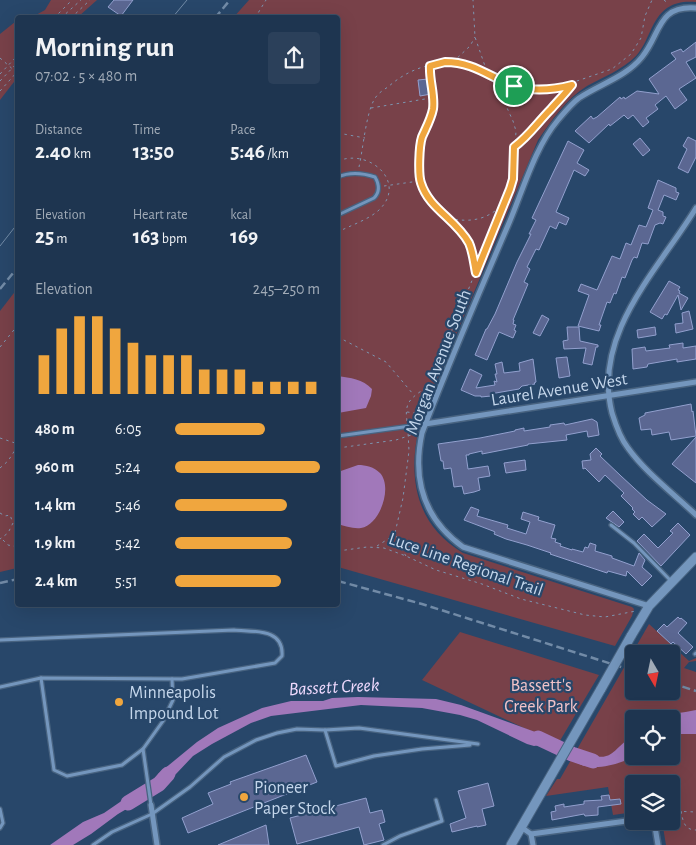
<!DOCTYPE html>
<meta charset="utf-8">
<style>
body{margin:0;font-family:"Alegreya Sans",sans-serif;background:#2b405a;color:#f1f3f6;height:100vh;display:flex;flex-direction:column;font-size:19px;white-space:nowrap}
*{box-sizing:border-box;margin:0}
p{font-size:16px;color:#a1abb7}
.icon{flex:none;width:28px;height:28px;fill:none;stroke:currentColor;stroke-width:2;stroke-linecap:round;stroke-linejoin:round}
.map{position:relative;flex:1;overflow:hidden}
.sheet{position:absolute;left:15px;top:15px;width:325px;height:592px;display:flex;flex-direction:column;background:#1e3550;border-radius:5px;box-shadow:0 5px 20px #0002,0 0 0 1px #3c5067}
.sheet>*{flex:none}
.needle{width:32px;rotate:171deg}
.tools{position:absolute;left:625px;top:645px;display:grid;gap:10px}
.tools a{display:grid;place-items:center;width:55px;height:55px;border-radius:5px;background:#1e3550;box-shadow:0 5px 20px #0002,0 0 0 1px #3c5067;font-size:25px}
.pin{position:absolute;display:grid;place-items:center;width:42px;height:42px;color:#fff;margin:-21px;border:2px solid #fff;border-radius:50%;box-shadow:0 1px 5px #0007}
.round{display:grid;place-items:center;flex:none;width:52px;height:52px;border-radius:5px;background:#2b405a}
.headline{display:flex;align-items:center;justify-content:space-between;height:85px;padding:0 20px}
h1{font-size:28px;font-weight:600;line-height:38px}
.figures{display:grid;grid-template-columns:repeat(3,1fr);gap:8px;height:85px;padding:5px 20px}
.figures div{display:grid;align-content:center}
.figures b{font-size:21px;font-weight:600}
.figures small{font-size:14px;font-weight:400}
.figures p{font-size:14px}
.chart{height:140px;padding:10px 20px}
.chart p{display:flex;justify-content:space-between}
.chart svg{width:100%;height:90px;margin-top:5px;stroke:#f0a63e;stroke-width:6}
ul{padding:0 20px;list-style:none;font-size:16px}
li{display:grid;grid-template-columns:80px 60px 1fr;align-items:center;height:38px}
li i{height:12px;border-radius:6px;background:#f0a63e}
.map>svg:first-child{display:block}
.green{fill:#784149;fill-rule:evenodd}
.water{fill:#a178ba}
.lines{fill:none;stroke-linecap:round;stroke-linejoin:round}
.river{stroke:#a178ba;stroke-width:15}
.building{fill:#5b6792;stroke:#92a0ce}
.service-casing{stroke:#486380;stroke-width:5.5}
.minor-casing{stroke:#486380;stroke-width:8}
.tertiary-casing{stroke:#486380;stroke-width:11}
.path{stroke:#7d95b0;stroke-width:1;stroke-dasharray:2.5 4;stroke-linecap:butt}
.service{stroke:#7496bd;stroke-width:3}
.minor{stroke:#7496bd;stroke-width:5}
.tertiary{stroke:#7496bd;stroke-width:9}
.tram{stroke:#728ba7;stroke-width:1}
.rail{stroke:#728ba7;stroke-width:2.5;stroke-dasharray:8 4;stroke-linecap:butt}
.tertiary-bridge-casing{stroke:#486380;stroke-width:11;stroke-linecap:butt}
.tertiary-bridge{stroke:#7496bd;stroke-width:9}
.route-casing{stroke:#fff;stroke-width:10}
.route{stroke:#f0a63e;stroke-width:6}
.poi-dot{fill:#f0a63e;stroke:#28476a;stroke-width:2}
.labels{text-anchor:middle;stroke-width:4.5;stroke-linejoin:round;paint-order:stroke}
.street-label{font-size:18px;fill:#c4d6eb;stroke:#28476a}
.park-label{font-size:18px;fill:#f2c3c8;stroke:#28476a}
.poi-label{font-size:18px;fill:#c4d6eb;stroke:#28476a;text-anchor:start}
.water-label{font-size:19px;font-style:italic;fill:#eed9fd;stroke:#28476a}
</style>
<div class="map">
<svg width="696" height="845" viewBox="0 0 696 845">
<rect width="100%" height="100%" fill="#28476a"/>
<!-- green -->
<g class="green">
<path d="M51,0H97L78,17H26L30,14L34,16L45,10Z"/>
<path d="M249,0H696V2C685,1 676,2 667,8C651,19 649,42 636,56C622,70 603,77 587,86C566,99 552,120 538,140L422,416C407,469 411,522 463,553L632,607L634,609L632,616L615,646L338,567V18H233Z"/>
<path d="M15,22H17V78L0,100V34Z"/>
<path d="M17,289V568L0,572V311Z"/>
<path d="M649,624L689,661L696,658V661L689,662L684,668L696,672V845H666L662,821H671V784H634V812L613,815L608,787L546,796L557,779H560ZM634,654H671V691H634ZM634,719H671V756H634Z"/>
<path d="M460,632L599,675L558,744L422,680Z"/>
</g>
<!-- water -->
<g class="water">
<path d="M338,376C350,378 363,379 372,389L371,396L366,408L338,413Z"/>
<path d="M358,465C366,465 374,467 380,473C393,487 380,525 361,528C353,529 345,526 338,524V472Z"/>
<path d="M358,697L436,699L461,705L560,741L553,753L540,745L534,746L527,744L477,720L460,715L422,708L361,705L271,716L251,723L212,744L193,756L176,774L153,792L152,783L157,778L158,774L197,742L218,728L262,708L291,701H323L332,698Z"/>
<path d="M696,710V734H671V719H644C652,710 665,713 675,713C682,713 689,711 696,710Z"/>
<path d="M634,734V752L625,758L624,761C614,765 597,769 586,766C582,766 576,762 571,760L577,750C613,764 607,755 634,734Z"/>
<path d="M145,789L147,797L118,814L91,834L73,845H50L83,822L104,813L120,802Z"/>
</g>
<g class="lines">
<!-- river -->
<g class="river">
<path d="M538,738L572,754L593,761"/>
<path d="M128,803L159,784L168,774"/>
</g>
</g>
<!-- building -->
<g class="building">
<path d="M114,0H133L121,16L108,7Z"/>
<path d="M696,42V57L686,62L696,78L679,89L687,100L675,109L666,96L655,105L658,109L646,118L649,122L643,127L633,115L628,119L624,115L610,126L609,124L589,143L575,131L591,116L593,119L597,117L620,97L621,99L624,97L625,99L637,91L659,94L649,79L676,59L671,53L681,49L683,52Z"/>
<path d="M428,79L431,94L420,96L418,80Z"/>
<path d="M688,137L696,141V157L688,173L678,168L687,149L683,146Z"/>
<path d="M640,138L650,150L643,156L633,144Z"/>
<path d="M568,141L584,150L577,163L589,170L585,176L574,170L556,212L569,218L566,225L559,222L556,229L550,226L539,250L536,249L527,267L530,269L524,282L528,284L513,320H514L513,324L516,325L514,330L516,331L513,338L499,332L487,360L475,355L486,329H487L495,314L517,262L531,234H529L536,220L532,218Z"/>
<path d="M658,180L676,188V192L679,193L676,200L664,195L658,210L663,212V216L666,217L663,224L660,223L655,225L648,244L642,243L637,258L634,257L632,260L625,278L622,277L616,294L614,293L610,303L607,302L599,325H601L599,331L578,326L589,295L578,291L581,284L597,290L612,256L620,259L626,243L631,245L639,225L646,227L653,210L648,208Z"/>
<path d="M669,281L680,287L678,290L680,291L679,293L688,298L681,310L678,295L667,315L665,314L662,319L650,312Z"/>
<path d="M689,311L693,329L676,333L675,324L683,323L682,313Z"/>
<path d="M542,315L549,319L540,336L533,333Z"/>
<path d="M567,327H579L580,341L598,345V347H596L592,365L583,363L586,348L564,349L563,341L568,340Z"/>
<path d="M655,327L656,335L638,338L637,330Z"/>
<path d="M683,343V348L696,346V359L677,362V359L648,364L647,367L633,369L632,349L645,347L646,351L670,348L669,345Z"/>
<path d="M567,357L570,376L559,378L556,358Z"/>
<path d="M533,359L536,382L534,383L535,384L522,386L519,389L490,394L491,396L481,397V396H475L461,390L470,369L482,375L476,388L495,385L494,381L497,382L495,374H497L495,364L502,362L504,373L520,371L519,363Z"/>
<path d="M691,404L692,412L693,411L696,436L671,440L669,432L652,435L651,429L641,430L639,418L645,415V413Z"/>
<path d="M592,419L597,422L599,435L588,437L587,431L566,435L567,440L528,444V445L482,454V451L469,454V455H466L468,469L488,466L490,476L478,478L480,490L474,492L464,494L462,486L454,487L451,468L444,469L443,461H441L438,444L480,438L515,431V430L524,428V431L550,427V425L564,423L565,425Z"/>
<path d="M696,437V483L672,464Z"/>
<path d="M596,448L602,454L600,456L621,476L647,500L666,514L652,527L642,517L639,520L633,514L635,512L632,509L633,508L621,496L624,493L605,475L599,482L585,468L583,469L582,461L591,460L590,454Z"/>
<path d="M525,460L526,470L506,473L504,463Z"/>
<path d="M471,507L479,510L477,516L508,525L507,528L526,534L530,522L521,519L523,512L539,517L538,520L555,525L551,538L556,539L555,542L561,544L560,546L572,550V549L583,552L585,547L588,548L590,543L596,545L595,551L612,556V558L634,566L639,553L645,560L642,567L652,576L642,586L627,571L626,576L608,571L607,573L550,554L551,553L527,545L506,539L494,534L495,532L493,531L464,520Z"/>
<path d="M613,511L624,522L619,527L606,518Z"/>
<path d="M678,523L690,535L661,566L637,541L644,534L658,548L673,533L670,531Z"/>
<path d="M678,617L680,619L681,618L687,623L678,633L693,647L686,654L673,642L671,644L657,631L664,624L667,627Z"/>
<path d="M306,755L317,782L188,833L182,818L213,804L208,793L231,784L230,782Z"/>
<path d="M488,783L494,806L482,809L486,825L477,827V826L452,832L450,824L466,818L458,791Z"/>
<path d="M609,795L610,800L620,799L621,804L598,807V815L585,816L584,814L552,820L551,812L556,811L555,806L564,804V807L584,804V801L602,800L601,796Z"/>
<path d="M366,798L370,813L382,810L385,822L379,824L384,840L364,845L359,827L297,844L290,818Z"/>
<path d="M266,825L269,845H218Z"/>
</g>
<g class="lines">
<defs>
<g id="service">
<path d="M338,177C349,172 363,173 375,177C379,184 380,192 374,198L338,215"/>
<path d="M338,436L425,424"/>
<path d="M611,525L634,543L671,581"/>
<path d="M0,640L234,630C254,632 284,628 282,656L275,663L182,679L41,678L0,687"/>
<path d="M695,654L696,653"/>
<path d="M41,678L54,770L67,776L122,765L143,749L163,721L173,700L172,679"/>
<path d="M325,730L336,766L374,756L422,749L470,745"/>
<path d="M143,749L151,805"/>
<path d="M0,809L3,823L0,828"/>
<path d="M93,845L112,832L152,814L190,787L224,757L256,740L277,733L297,729L325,730L359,728L478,744"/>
<path d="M383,845L400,836L442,821L436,800"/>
</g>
<g id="minor">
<path d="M696,208C658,270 592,334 612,413C616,426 620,438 628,448C645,472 674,494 696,515"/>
<path d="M425,424L696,382"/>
<path d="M649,606L463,547C424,519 412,480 422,433C449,362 479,293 509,223C523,190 535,147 558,120C564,113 571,104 579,98C600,84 626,77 642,57C661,34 657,5 696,8"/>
<path d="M151,805L157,845"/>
<path d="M654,821L658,845"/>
<path d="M521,827L531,834L634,820"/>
<path d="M531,834L533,845"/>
</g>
<g id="tertiary">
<path d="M631,636L649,606L696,557"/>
<path d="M511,845L601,689"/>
</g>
</defs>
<!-- service casing -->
<use href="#service" class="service-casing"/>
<!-- minor casing -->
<use href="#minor" class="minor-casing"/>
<!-- tertiary casing -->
<use href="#tertiary" class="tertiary-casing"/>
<!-- path -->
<g class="path">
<path d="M664,0L669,4"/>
<path d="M54,18L72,0"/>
<path d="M61,18L81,0"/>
<path d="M71,18L90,0"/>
<path d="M255,18L266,0"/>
<path d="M0,58L16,72"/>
<path d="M453,62L470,46L475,37"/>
<path d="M430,68L433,108L428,128L423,135L421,143L420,181L432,204L448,218L469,243L472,252L475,272"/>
<path d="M0,74L18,55"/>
<path d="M491,75C518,89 542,93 572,85"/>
<path d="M0,81L18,62"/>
<path d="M0,91L18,71"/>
<path d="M371,108L431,98"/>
<path d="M338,133L365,138"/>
<path d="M515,147L535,129L550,110L563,97L574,82L612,69L631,54L641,38L645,16L652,0"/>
<path d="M338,161C369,148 408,182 379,210C368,220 351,225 338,232"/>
<path d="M359,167C363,149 366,114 374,100C377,94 383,90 388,87C416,62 453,56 488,73"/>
<path d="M384,186L419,181"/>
<path d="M449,218C469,223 487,220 502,205"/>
<path d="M338,337L386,362L413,394"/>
<path d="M0,347L18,325"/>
<path d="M407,412L423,414"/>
<path d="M407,421C403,396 418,397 431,382L513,179L516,131L513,121L497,86L486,69L475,37L473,0"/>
<path d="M0,438L15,443L17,447"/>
<path d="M338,448L396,440L414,434"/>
<path d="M0,468L8,461L17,447"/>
<path d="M0,513L5,516L10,515L13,523L8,533L0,539"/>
<path d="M3,540L8,545L18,547"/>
<path d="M377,546L388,539L394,534"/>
<path d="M338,551L367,547L384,548L406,556L436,570L482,584L521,599L585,615L605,617L636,611"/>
<path d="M406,556L402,550L395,533L403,498L409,451L408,432"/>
<path d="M671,811L696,812"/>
<path d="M681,811C683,821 684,830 696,830"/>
</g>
<!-- service -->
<use href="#service" class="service"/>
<!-- minor -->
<use href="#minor" class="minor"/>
<!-- tertiary -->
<use href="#tertiary" class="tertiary"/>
<!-- tram -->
<g class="tram">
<path d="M172,18L187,0"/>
<path d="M0,246L18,223"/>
</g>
<!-- rail -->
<g class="rail">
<path d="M215,18L230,0"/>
<path d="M0,289L18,267"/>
<path d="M338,581L422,604L634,671"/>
<path d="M0,583L18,579"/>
<path d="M671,683L696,691"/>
</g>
<defs>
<path id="tertiary-bridge" d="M601,689L631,636"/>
</defs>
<!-- tertiary-bridge casing -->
<use href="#tertiary-bridge" class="tertiary-bridge-casing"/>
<!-- tertiary-bridge -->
<use href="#tertiary-bridge" class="tertiary-bridge"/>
</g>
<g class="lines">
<defs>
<path id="route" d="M445,62C474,62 489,77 514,86C534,92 553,90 572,85C565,94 558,101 551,109C538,122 529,136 514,147L513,179L510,189L476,273C474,263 473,252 469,243C456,219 429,209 421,183C418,175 419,146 422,137C426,128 431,119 433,109C435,95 429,80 430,66Z"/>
</defs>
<!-- route casing -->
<use href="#route" class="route-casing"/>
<!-- route -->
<use href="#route" class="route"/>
</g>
<!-- markers -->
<g class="poi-dot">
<circle cx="119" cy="702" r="5"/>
<circle cx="244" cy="797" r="5"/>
</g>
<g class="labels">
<!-- street labels -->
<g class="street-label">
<text transform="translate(438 362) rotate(-69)" y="6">Morgan Avenue South</text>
<text transform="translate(559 389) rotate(-9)" y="6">Laurel Avenue West</text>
<text transform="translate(466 564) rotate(19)" y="6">Luce Line Regional Trail</text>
</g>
<!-- park labels -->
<g class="park-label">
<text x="541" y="691">Bassett's<tspan x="541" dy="21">Creek Park</tspan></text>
</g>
<!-- poi labels -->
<g class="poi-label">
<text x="129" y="698">Minneapolis<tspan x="129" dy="21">Impound Lot</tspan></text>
<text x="254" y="793">Pioneer<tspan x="254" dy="21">Paper Stock</tspan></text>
</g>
<!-- water labels -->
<g class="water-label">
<text transform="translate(334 686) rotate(-3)" y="7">Bassett Creek</text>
</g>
</g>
</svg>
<div class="tools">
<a><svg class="needle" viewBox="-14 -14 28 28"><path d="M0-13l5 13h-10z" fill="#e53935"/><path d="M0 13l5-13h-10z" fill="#a1abb7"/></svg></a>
<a><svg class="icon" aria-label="locate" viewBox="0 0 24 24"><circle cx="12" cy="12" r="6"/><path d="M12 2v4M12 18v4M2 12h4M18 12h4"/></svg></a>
<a><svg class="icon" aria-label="layers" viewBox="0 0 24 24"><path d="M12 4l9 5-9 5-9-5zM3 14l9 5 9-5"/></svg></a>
</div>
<div class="pin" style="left:514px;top:86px;background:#1e9e55"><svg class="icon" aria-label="arrive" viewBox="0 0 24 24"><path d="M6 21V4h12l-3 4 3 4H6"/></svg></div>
<section class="sheet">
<div class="headline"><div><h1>Morning run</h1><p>07:02 · 5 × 480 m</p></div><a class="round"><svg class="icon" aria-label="share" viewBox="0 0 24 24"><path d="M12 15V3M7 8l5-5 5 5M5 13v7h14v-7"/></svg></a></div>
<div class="figures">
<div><p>Distance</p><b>2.40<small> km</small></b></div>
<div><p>Time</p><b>13:50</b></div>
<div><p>Pace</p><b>5:46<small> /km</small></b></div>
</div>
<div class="figures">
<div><p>Elevation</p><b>25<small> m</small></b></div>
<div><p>Heart rate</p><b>163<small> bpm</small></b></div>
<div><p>kcal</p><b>169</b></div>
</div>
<div class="chart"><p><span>Elevation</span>245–250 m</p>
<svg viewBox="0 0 160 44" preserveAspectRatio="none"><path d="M5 44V25M15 44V12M25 44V6M35 44V6M45 44V12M55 44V19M65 44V25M75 44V25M85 44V25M95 44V32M105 44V32M115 44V32M125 44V38M135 44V38M145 44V38M155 44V38"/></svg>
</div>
<ul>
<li><b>480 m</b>6:05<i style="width:62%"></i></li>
<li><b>960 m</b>5:24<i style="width:100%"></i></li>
<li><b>1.4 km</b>5:46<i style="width:77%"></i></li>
<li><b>1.9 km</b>5:42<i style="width:81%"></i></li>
<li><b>2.4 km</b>5:51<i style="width:73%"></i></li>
</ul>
</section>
</div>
